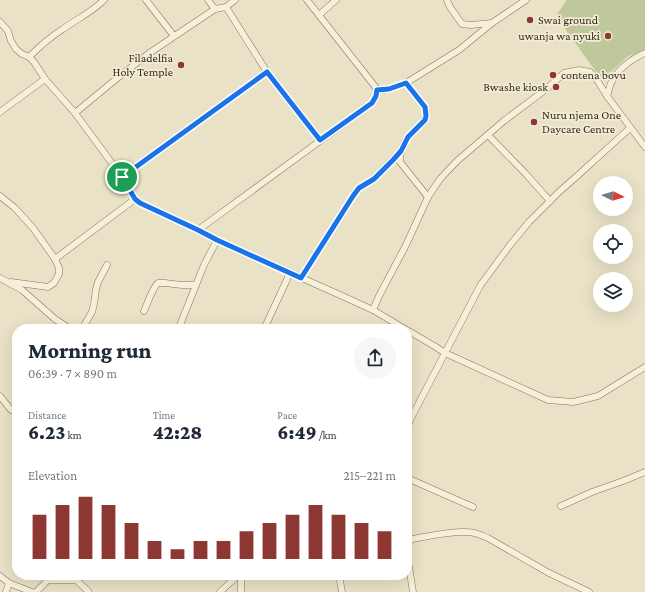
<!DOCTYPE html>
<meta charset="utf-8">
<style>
body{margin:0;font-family:"Crimson Pro",serif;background:#f6f6f7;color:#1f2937;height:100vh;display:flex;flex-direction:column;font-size:15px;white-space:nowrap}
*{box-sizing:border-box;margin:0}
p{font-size:13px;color:#747a83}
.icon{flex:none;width:22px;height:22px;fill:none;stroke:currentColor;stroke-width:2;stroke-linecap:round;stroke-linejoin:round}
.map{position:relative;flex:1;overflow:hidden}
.details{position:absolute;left:12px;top:324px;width:400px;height:256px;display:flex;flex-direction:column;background:#fff;border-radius:16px;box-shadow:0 4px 16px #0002}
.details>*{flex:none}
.needle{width:26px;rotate:95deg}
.fabs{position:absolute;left:593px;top:176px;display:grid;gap:8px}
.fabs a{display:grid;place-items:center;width:40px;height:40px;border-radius:50%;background:#fff;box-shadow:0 4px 16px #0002;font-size:20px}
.pin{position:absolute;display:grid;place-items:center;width:34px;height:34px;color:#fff;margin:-17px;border:2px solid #fff;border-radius:50%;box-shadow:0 1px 4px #0007}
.round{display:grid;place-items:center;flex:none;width:42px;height:42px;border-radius:21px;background:#f6f6f7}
.summary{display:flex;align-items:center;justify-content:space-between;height:68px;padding:0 16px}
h1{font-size:22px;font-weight:800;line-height:30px}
.figures{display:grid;grid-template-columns:repeat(3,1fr);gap:6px;height:68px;padding:4px 16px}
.figures div{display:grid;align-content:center}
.figures b{font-size:20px;font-weight:800}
.figures small{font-size:11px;font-weight:400}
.figures p{font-size:11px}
.chart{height:112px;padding:8px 16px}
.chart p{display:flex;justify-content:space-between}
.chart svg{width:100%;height:72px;margin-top:4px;stroke:#8e3833;stroke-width:6}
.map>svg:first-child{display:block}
.green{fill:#bfc89b}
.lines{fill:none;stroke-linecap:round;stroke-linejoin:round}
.street-casing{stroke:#84755d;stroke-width:7}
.street{stroke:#f6efd9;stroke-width:6}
.route-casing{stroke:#fff;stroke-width:8}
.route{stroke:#1a73e8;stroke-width:5}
.poi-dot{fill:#8e3833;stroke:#f3ecd5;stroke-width:1.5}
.labels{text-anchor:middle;stroke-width:3.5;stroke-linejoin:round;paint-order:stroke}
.poi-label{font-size:12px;fill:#362c20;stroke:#f3ecd5;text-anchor:start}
</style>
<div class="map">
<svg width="645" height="592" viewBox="0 0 645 592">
<rect width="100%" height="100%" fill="#eae2c6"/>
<!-- green -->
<path class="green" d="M567,0H645V49L627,57L602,80L561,23L557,14Z"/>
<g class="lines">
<defs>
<g id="street">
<path d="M146,0L174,36"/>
<path d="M208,0L215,9"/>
<path d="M447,0L450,7L462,24L471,25L492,23"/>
<path d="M226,7L235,0"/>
<path d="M319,15L336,0"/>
<path d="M0,22L8,31L11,41L16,49L22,54L29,57L34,62L45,79L75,113L122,177L135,199L140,203L198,230L217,240L340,295L373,310L405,329"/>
<path d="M29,57C39,47 50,37 63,29C77,19 92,12 104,0"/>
<path d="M406,83C411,90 422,101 425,108C430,121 415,128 409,136C403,143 400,153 400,162L428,197"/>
<path d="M377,89L382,90L389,89L406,83L459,50L492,23L526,0"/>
<path d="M607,96C609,92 609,86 612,81C619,68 632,59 645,53"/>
<path d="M0,112L45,79"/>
<path d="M75,113L115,80L148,54L215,9L226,7L267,72L320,140"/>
<path d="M488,135L525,173L550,201"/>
<path d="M122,177L267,72"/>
<path d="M0,196L15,208L33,228L55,259L135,199"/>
<path d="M198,230L372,103L376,97L377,89L307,0"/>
<path d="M0,278L22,290L55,319L70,329"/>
<path d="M301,278L353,196L359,188L374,179L401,151"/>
<path d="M11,282L48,287L54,283L59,274V268L55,259"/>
<path d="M373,310L379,296L406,245L428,197L440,179L457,161L505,120L545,90L564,73L579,70L590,72L595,77L607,96L645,147"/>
<path d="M144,311C148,303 152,288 158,283H165L182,285H196"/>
<path d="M180,325L204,265L217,240"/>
<path d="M82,329L92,312L94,304L96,289L98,282L107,265"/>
<path d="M264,329L290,273"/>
<path d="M407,330L436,347L445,353L548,400L573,402L598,396L645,367"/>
<path d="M0,396L11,410L17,412"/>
<path d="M407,428L411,418L480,286L510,245L529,222L560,191L576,177L630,128"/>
<path d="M407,478L473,507"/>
<path d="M561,506L592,492L623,481L645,472"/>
<path d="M407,540C426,537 447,531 467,532C475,532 481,535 488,538L549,573L589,592"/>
<path d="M407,554L413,592"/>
<path d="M339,575L342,592"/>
<path d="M0,576L9,583L32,592"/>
<path d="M6,592L9,583"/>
<path d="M36,592L48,580H76L88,591"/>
<path d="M220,592L235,578L237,575"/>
<path d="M241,592V575"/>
</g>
</defs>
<!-- street casing -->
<use href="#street" class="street-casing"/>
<!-- street -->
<use href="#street" class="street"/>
</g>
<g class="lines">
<defs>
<path id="route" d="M267,72L320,140L372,103L376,96L377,90L389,89L406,83L425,107L426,116L425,120L408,137L401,151L393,160L374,179L359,188L353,196L301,278L217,240L198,230L140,203L135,199L122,177Z"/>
</defs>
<!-- route casing -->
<use href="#route" class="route-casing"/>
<!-- route -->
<use href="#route" class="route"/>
</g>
<!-- markers -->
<g class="poi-dot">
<circle cx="530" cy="20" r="4"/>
<circle cx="608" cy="36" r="4"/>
<circle cx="181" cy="65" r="4"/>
<circle cx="553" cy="75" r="4"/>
<circle cx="556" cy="87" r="4"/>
<circle cx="534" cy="122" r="4"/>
</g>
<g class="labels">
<!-- poi labels -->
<g class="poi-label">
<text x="538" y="24">Swai ground</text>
<text x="600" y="40" text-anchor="end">uwanja wa nyuki</text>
<text x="173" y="62" text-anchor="end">Filadelfia<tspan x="173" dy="14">Holy Temple</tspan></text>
<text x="561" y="79">contena bovu</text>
<text x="548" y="91" text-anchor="end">Bwashe kiosk</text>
<text x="542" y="119">Nuru njema One<tspan x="542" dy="14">Daycare Centre</tspan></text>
</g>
</g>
</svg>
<div class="fabs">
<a><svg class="needle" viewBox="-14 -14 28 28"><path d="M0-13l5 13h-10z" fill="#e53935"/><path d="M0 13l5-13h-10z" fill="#747a83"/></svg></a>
<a><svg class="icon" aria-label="locate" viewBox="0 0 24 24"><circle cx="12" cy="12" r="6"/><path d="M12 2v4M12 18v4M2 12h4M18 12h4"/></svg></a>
<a><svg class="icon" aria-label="layers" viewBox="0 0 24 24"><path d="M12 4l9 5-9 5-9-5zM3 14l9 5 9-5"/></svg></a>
</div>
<div class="pin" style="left:122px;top:177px;background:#1e9e55"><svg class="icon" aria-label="arrive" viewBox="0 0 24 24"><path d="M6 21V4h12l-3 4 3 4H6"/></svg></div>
<section class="details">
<div class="summary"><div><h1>Morning run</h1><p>06:39 · 7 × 890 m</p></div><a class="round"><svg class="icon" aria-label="share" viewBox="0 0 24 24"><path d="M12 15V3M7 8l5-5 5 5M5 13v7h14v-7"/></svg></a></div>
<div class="figures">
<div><p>Distance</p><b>6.23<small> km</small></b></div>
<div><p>Time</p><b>42:28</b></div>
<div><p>Pace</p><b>6:49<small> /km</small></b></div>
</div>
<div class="chart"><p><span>Elevation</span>215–221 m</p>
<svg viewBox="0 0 160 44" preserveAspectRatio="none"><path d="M5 44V17M15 44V11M25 44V6M35 44V11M45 44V22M55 44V33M65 44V38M75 44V33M85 44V33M95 44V27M105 44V22M115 44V17M125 44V11M135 44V17M145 44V22M155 44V27"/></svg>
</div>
</section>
</div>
